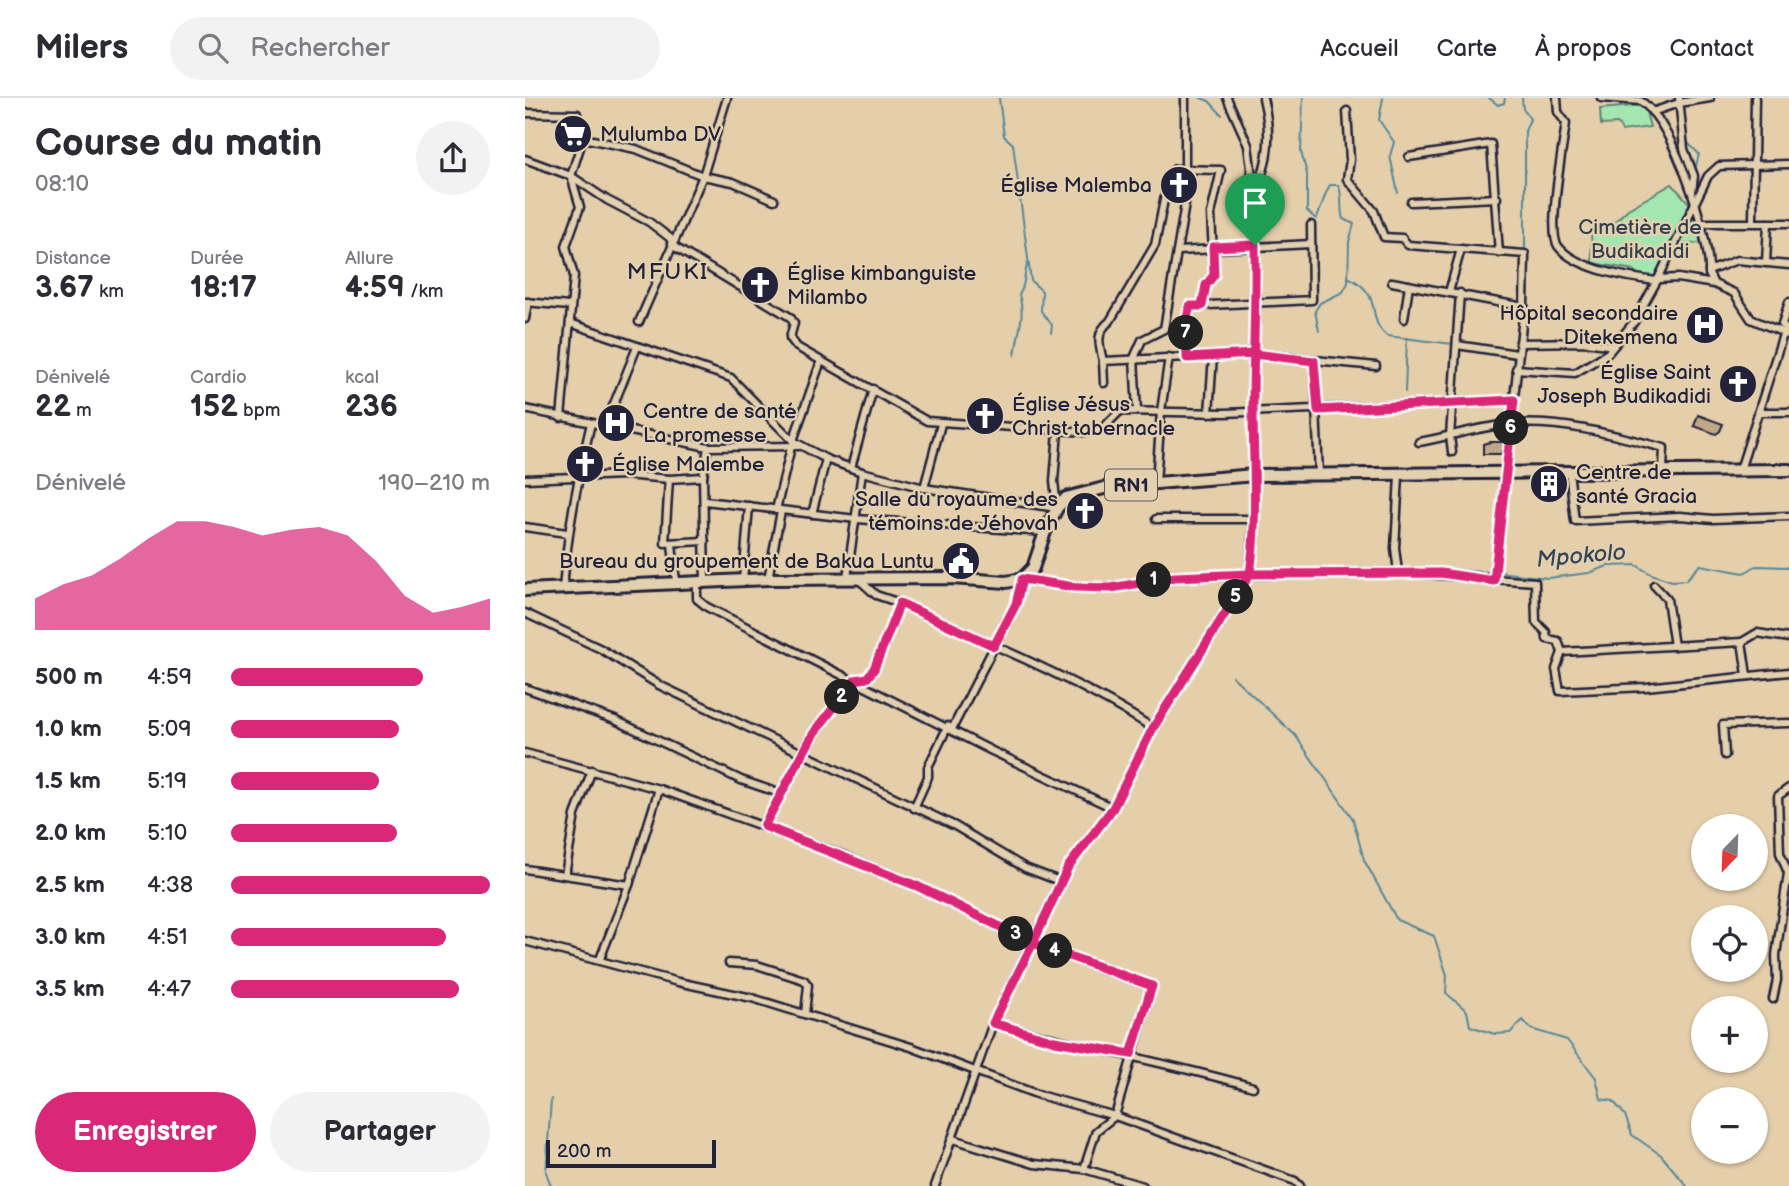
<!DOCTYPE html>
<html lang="fr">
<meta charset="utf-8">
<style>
body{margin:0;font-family:"Balsamiq Sans",sans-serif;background:#f2f2f3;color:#2b2b33;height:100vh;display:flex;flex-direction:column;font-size:26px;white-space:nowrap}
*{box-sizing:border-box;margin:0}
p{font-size:23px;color:#7c7c81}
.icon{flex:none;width:38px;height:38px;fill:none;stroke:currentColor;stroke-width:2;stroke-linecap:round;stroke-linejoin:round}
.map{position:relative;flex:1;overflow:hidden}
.details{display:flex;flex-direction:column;background:#fff;width:525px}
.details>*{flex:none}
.needle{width:46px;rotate:203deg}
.controls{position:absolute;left:1166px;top:716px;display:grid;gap:14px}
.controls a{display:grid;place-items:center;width:77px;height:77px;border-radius:50%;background:#fff;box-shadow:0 2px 5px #0004;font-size:35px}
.scale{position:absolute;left:21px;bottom:18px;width:170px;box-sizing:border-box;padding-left:7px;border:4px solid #22223b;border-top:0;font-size:19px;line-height:24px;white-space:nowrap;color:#22223b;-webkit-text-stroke:5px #e3d0ae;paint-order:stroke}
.pin{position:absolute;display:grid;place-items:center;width:60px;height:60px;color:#fff;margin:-72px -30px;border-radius:50% 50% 50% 0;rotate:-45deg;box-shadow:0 0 7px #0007}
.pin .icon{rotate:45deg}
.km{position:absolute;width:35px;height:35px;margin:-18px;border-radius:50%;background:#222;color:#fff;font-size:19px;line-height:35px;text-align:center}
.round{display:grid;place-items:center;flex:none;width:74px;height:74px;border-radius:37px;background:#f2f2f3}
.overview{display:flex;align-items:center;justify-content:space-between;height:119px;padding:0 35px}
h1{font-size:38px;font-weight:600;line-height:52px}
.metrics{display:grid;grid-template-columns:repeat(3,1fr);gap:10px;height:119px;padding:7px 35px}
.metrics div{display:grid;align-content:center}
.metrics b{font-size:30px;font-weight:600}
.metrics small{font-size:19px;font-weight:400}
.metrics p{font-size:19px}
.chart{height:196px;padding:14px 35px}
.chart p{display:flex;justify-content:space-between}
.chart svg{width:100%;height:126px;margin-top:7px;fill:#db2777;opacity:.7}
.action{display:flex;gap:14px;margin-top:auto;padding:14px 35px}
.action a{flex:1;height:80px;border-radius:42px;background:#db2777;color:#fff;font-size:28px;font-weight:600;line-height:80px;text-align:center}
.action a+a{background:#f2f2f3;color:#2b2b33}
ul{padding:0 35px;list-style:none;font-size:23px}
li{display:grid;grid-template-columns:112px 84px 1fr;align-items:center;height:52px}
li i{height:18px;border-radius:9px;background:#db2777}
header{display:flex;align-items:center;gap:42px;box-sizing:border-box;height:98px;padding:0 35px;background:#fff;border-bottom:2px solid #e1e1e2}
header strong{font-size:33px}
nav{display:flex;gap:38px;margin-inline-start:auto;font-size:24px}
.search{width:490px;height:63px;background:#f2f2f3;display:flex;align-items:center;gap:18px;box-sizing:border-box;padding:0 24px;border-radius:38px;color:#7c7c81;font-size:26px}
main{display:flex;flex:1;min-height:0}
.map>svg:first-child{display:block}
.green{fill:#a3e6b0;stroke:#628476;stroke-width:2}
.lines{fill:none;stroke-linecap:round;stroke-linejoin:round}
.stream{stroke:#578797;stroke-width:2}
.building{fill:#c1a789;stroke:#22223b;stroke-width:2}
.minor-casing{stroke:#22223b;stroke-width:11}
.trunk-casing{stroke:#22223b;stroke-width:16}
.minor{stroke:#e3d0ae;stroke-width:6}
.trunk{stroke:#e3d0ae;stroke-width:10}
.route-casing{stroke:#fff;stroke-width:14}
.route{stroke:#db2777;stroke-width:9}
.labels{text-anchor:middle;stroke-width:5;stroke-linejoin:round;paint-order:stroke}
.shield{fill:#e3d0ae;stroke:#5c565e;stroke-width:2}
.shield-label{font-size:19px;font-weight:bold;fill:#22223b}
.poi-label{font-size:21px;fill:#22223b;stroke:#e3d0ae;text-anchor:start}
.park-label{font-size:21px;fill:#353f4d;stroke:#e3d0ae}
.neighbourhood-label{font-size:23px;letter-spacing:2px;fill:#22223b;stroke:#e3d0ae}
.water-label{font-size:23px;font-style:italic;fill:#34445a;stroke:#e3d0ae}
</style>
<header>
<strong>Milers</strong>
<div class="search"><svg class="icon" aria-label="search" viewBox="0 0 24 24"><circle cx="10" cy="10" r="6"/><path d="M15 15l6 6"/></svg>Rechercher</div>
<nav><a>Accueil</a><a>Carte</a><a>À propos</a><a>Contact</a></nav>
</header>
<main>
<section class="details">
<div class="overview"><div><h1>Course du matin</h1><p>08:10</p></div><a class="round"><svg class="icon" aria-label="share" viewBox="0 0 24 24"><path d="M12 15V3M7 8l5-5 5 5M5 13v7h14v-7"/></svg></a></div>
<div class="metrics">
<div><p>Distance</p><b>3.67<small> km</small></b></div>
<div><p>Durée</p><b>18:17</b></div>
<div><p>Allure</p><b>4:59<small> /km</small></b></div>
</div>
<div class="metrics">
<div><p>Dénivelé</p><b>22<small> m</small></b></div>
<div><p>Cardio</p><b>152<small> bpm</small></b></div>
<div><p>kcal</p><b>236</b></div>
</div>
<div class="chart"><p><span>Dénivelé</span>190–210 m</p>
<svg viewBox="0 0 160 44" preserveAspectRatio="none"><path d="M0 44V33L10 28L20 25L30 19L40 12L50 6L60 6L70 8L80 11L90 9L100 8L110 11L120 20L130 32L140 38L150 36L160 33V44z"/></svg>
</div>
<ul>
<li><b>500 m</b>4:59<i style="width:74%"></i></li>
<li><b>1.0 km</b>5:09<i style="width:65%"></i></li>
<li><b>1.5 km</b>5:19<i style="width:57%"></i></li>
<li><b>2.0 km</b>5:10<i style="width:64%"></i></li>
<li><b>2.5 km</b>4:38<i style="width:100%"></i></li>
<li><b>3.0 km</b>4:51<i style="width:83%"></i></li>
<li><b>3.5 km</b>4:47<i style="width:88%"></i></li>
</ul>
<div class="action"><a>Enregistrer</a><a>Partager</a></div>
</section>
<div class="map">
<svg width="1264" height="1088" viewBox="0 0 1264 1088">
<rect width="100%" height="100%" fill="#e5cfab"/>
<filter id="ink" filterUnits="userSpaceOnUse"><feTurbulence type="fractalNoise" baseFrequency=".0143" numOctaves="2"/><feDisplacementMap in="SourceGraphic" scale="14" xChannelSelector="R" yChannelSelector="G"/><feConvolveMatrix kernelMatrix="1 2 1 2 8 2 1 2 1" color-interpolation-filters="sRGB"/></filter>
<g filter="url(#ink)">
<!-- green -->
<g class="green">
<path d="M1119,7L1125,29L1097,33L1093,26L1076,27L1075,11Z"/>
<path d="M1147,86L1165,106L1176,145L1148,147L1130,181L1113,178L1109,172L1067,165L1066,129L1082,131L1103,111Z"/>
</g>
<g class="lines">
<!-- stream -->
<g class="stream">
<path d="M474,0L479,38L488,46L506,183L517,193L516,213L527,227L526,235"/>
<path d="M676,0L684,3L697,17"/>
<path d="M778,0L776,54L782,76V113L791,121C796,114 798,98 805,87H813C819,98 814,109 818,121L829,126L824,144L823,185L818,194L795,205L790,213L794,233"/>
<path d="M858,0L854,22L869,44L865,58L873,95"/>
<path d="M964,0L973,7L979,5L980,0"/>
<path d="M997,0L998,11L1005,21L1000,33V150"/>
<path d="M1151,9L1154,37"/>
<path d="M1161,43L1174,56L1171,68"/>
<path d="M823,179C861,198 839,219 862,238L928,246"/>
<path d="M490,258C492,237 501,217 494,197C501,187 498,177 503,165"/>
<path d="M880,294L882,240"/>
<path d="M923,472L967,474"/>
<path d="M973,474L1023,480L1064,475L1083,468L1111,467L1126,476L1147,483L1161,482L1175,467L1219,475L1231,468L1264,469"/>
<path d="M707,578L770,637L828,721L839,762L872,822L909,838L922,877L921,895L942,913L945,928L970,936L985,935L998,922L1006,931L1042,942L1071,980L1076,1001L1088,1003L1100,1017L1107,1037L1136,1057L1162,1088"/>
<path d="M26,1088L21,1074L26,1001"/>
</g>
</g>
<!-- building -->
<g class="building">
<path d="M1210,274L1223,278L1216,299L1203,295Z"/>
<path d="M1173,317L1198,326L1195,333L1191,336L1169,328Z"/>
<path d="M965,344H979L977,356H958V346Z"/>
</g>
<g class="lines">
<defs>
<g id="minor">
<path d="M1032,0L1033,14L1041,25C1038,48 1022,133 1033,148C1050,171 1105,180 1132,183"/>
<path d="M1076,0L1115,3C1147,19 1186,140 1184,176L1189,186L1209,195L1226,221L1264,237"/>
<path d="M1154,0L1159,51L1169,78L1167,94"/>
<path d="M822,13L825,62L822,81L849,113L859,139L877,140L883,147L1000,156L999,209L969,483"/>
<path d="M1127,14L1154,5L1185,0"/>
<path d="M0,15L52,16L58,40L46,78L55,109L41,148L49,178L36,320"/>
<path d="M58,40L111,51L178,78L208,84L249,102"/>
<path d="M884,59L966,46L974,155"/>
<path d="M0,61L46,78L82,102L124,124L145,140L148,148L265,219L269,225L265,240L272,249L402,323L560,334L578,330L595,313L700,315L989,302"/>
<path d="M729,94C746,64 746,33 738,0"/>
<path d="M886,104L972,100"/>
<path d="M1228,123L1230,0"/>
<path d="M1174,125H1264"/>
<path d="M653,153L786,146"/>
<path d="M1241,165L1243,125"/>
<path d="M1184,173L1212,162L1264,167"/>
<path d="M1133,181L1183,78L1194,68L1264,66"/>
<path d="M867,184L999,209"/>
<path d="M924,194L936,151"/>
<path d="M0,204L44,208"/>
<path d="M0,221L3,204"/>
<path d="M879,221L884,187"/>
<path d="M114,224L178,78L202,0"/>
<path d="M45,225L206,280L268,343L301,361L337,374L399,390L532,410L529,383L533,333"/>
<path d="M994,245L1061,244L1088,248"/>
<path d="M932,247L992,256"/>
<path d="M662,260L661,223L665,208L787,202L786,127"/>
<path d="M578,263C574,246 570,235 585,223L630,147L641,92L650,71L696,72L686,116L689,177L681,187L677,208"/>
<path d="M789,263L794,377"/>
<path d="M991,271L1050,275L1083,255L1109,224L1133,181L1153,180L1189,186"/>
<path d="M579,285L578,263L728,256L851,268"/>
<path d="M0,311L183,349"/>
<path d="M612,313L609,260L617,242L639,231L660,106V0"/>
<path d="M1234,314H1264"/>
<path d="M684,315L688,258"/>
<path d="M80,328L112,249"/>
<path d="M268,343L296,263"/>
<path d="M894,344C925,339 958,327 989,326C1041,323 1089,337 1139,350L1138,371"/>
<path d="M927,354L925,338L935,195"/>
<path d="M326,370L348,291"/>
<path d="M1215,372L1260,230L1257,226L1264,204"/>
<path d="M1044,373L1050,423L1155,418L1188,421L1264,418"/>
<path d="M0,381L99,377L144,381L178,379"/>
<path d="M144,381L140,445L180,443"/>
<path d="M631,385L636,313L644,259"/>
<path d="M399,390L416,326"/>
<path d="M180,403L331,421L520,434"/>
<path d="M251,412L266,349"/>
<path d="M287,416L301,361"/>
<path d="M631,421H728"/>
<path d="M0,429L42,435"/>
<path d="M147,446L151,484"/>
<path d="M873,474L870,450L874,378"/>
<path d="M322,480L337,374"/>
<path d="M243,481L256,413"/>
<path d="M218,482L224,408"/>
<path d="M172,483V501L182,509L467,653L588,710"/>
<path d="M180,483L178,379L183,349L274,348"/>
<path d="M1129,487L1142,501L1149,548"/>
<path d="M38,492C42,434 53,381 66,325"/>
<path d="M375,505C460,544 549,579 628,630"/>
<path d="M0,515L76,551L134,587L430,728L500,770L537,784"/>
<path d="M1217,544L1232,535L1264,540"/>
<path d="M1037,554L1217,544L1222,577"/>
<path d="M0,590L90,622L216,682L257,696"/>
<path d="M427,631L491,506L497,481L550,489L586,490L650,479L873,474L1010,484L1011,524L1021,534L1022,541L1033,543L1037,554L1031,571L1035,593L1121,589L1264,574"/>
<path d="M0,655L134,691L320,758L392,788L507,845L627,889L590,1018L571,1033L559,1071L618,1088"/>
<path d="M1200,657L1198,627L1264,625"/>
<path d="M389,710L403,679V669L423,628"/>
<path d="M239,728L289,635L330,582L342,580L349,571L375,505L351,497L332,480"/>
<path d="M0,771L104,787"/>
<path d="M40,777L50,717L67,672"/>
<path d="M0,843L153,884L227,900L386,949L514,997L590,1018L770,1083L775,1088"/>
<path d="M75,861L104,787L134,691"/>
<path d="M204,865L232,867L279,882L283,887L280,916"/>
<path d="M1248,901L1252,882L1251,857L1263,775L1255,755L1253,698L1264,690"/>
<path d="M468,925C554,949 642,964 728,989"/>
<path d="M428,1041L509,1066L559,1071"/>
<path d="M410,1088L468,925L543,769L588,710L628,630L725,476L729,409L728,256L731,207L729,94L723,47L702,0"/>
</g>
<path id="trunk" d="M0,492L243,481L427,480L481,484L497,481L508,470L520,434L532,410L541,400L583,389L730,377L1264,372"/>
</defs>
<!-- minor casing -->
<use href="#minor" class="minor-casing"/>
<!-- trunk casing -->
<use href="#trunk" class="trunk-casing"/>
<!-- minor -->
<use href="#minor" class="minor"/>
<!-- trunk -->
<use href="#trunk" class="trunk"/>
</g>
</g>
<g class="lines" filter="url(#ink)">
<defs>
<path id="route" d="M730,147C731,201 728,255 728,309C728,364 733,421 725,476L650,479L586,490L550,489L497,481L491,506L469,548L375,505L349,571L342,580L330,582L289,635L239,728L392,788L508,845L468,925L530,943L606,956L627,888L508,845L543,769L588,710L628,630L725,476L916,475L969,483L989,302L793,312L789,263L728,256L662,260L661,223L665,208H677L681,187L689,177L688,149L730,147"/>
</defs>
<!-- route casing -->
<use href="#route" class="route-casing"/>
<!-- route -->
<use href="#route" class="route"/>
</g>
<!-- icons -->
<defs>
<symbol id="supermarket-disc" viewBox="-11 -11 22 22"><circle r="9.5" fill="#22223b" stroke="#e3d0ae"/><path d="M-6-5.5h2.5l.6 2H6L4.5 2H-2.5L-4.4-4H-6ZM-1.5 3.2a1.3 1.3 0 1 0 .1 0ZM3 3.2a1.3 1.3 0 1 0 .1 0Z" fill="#fff"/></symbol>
<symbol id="church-disc" viewBox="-11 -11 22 22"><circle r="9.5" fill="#22223b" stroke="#e3d0ae"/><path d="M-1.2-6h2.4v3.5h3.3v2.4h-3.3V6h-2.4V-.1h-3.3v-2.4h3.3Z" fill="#fff"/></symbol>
<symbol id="hospital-disc" viewBox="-11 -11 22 22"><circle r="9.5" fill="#22223b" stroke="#e3d0ae"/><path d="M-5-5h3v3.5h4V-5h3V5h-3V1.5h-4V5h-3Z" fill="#fff"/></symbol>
<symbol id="building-disc" viewBox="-11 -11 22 22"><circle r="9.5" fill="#22223b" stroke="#e3d0ae"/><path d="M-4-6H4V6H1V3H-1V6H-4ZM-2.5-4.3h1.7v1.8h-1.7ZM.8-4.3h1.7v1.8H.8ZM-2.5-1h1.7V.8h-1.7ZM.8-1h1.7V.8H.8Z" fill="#fff"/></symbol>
<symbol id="civic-disc" viewBox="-11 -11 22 22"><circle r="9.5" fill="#22223b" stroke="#e3d0ae"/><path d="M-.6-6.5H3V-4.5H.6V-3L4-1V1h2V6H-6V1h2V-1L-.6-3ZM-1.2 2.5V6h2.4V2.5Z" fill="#fff"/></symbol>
</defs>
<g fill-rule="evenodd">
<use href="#supermarket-disc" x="26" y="14" width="44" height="44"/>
<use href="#church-disc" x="632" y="65" width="44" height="44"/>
<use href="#church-disc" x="213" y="165" width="44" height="44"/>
<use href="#hospital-disc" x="1158" y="205" width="44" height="44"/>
<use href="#church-disc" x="1191" y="264" width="44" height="44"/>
<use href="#church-disc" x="438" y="296" width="44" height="44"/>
<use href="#hospital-disc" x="69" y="303" width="44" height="44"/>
<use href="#church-disc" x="38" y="344" width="44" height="44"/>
<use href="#building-disc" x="1002" y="364" width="44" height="44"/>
<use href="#church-disc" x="538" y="391" width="44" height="44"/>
<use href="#civic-disc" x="414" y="441" width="44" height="44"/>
</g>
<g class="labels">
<!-- shield labels -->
<rect class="shield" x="580" y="371.5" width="52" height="31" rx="5"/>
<g class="shield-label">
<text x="606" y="394">RN1</text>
</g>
<!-- poi labels -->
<g class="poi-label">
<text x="75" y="43">Mulumba DV</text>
<text x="627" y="94" text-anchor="end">Église Malemba</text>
<text x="262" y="182">Église kimbanguiste<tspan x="262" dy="24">Milambo</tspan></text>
<text x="1153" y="222" text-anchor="end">Hôpital secondaire<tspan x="1153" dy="24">Ditekemena</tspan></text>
<text x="1186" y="281" text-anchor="end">Église Saint<tspan x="1186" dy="24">Joseph Budikadidi</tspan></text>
<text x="487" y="313">Église Jésus<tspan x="487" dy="24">Christ tabernacle</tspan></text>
<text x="118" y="320">Centre de santé<tspan x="118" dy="24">La promesse</tspan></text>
<text x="87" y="373">Église Malembe</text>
<text x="1051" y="381">Centre de<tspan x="1051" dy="24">santé Gracia</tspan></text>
<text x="533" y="408" text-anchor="end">Salle du royaume des<tspan x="533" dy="24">témoins de Jéhovah</tspan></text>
<text x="409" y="470" text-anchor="end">Bureau du groupement de Bakua Luntu</text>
</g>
<!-- park labels -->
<g class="park-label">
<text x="1115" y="136">Cimetière de<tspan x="1115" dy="24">Budikadidi</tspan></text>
</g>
<!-- neighbourhood labels -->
<g class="neighbourhood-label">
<text x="143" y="181">MFUKI</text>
</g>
<!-- water labels -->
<g class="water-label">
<text transform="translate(1056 457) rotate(-5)" y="8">Mpokolo</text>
</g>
</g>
</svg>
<div class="controls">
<a><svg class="needle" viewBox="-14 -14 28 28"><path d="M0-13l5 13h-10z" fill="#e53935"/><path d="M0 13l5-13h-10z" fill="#7c7c81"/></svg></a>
<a><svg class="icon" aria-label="locate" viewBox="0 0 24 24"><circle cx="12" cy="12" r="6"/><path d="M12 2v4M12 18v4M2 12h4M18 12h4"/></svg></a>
<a>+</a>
<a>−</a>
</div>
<div class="scale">200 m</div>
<div class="pin" style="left:730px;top:147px;background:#1e9e55"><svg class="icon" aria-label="arrive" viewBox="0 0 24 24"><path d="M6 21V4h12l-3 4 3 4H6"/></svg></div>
<b class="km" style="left:629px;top:482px">1</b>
<b class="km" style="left:317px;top:599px">2</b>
<b class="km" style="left:491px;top:836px">3</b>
<b class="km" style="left:530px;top:853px">4</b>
<b class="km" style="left:711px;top:499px">5</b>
<b class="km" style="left:986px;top:330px">6</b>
<b class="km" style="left:661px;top:235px">7</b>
</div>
</main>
